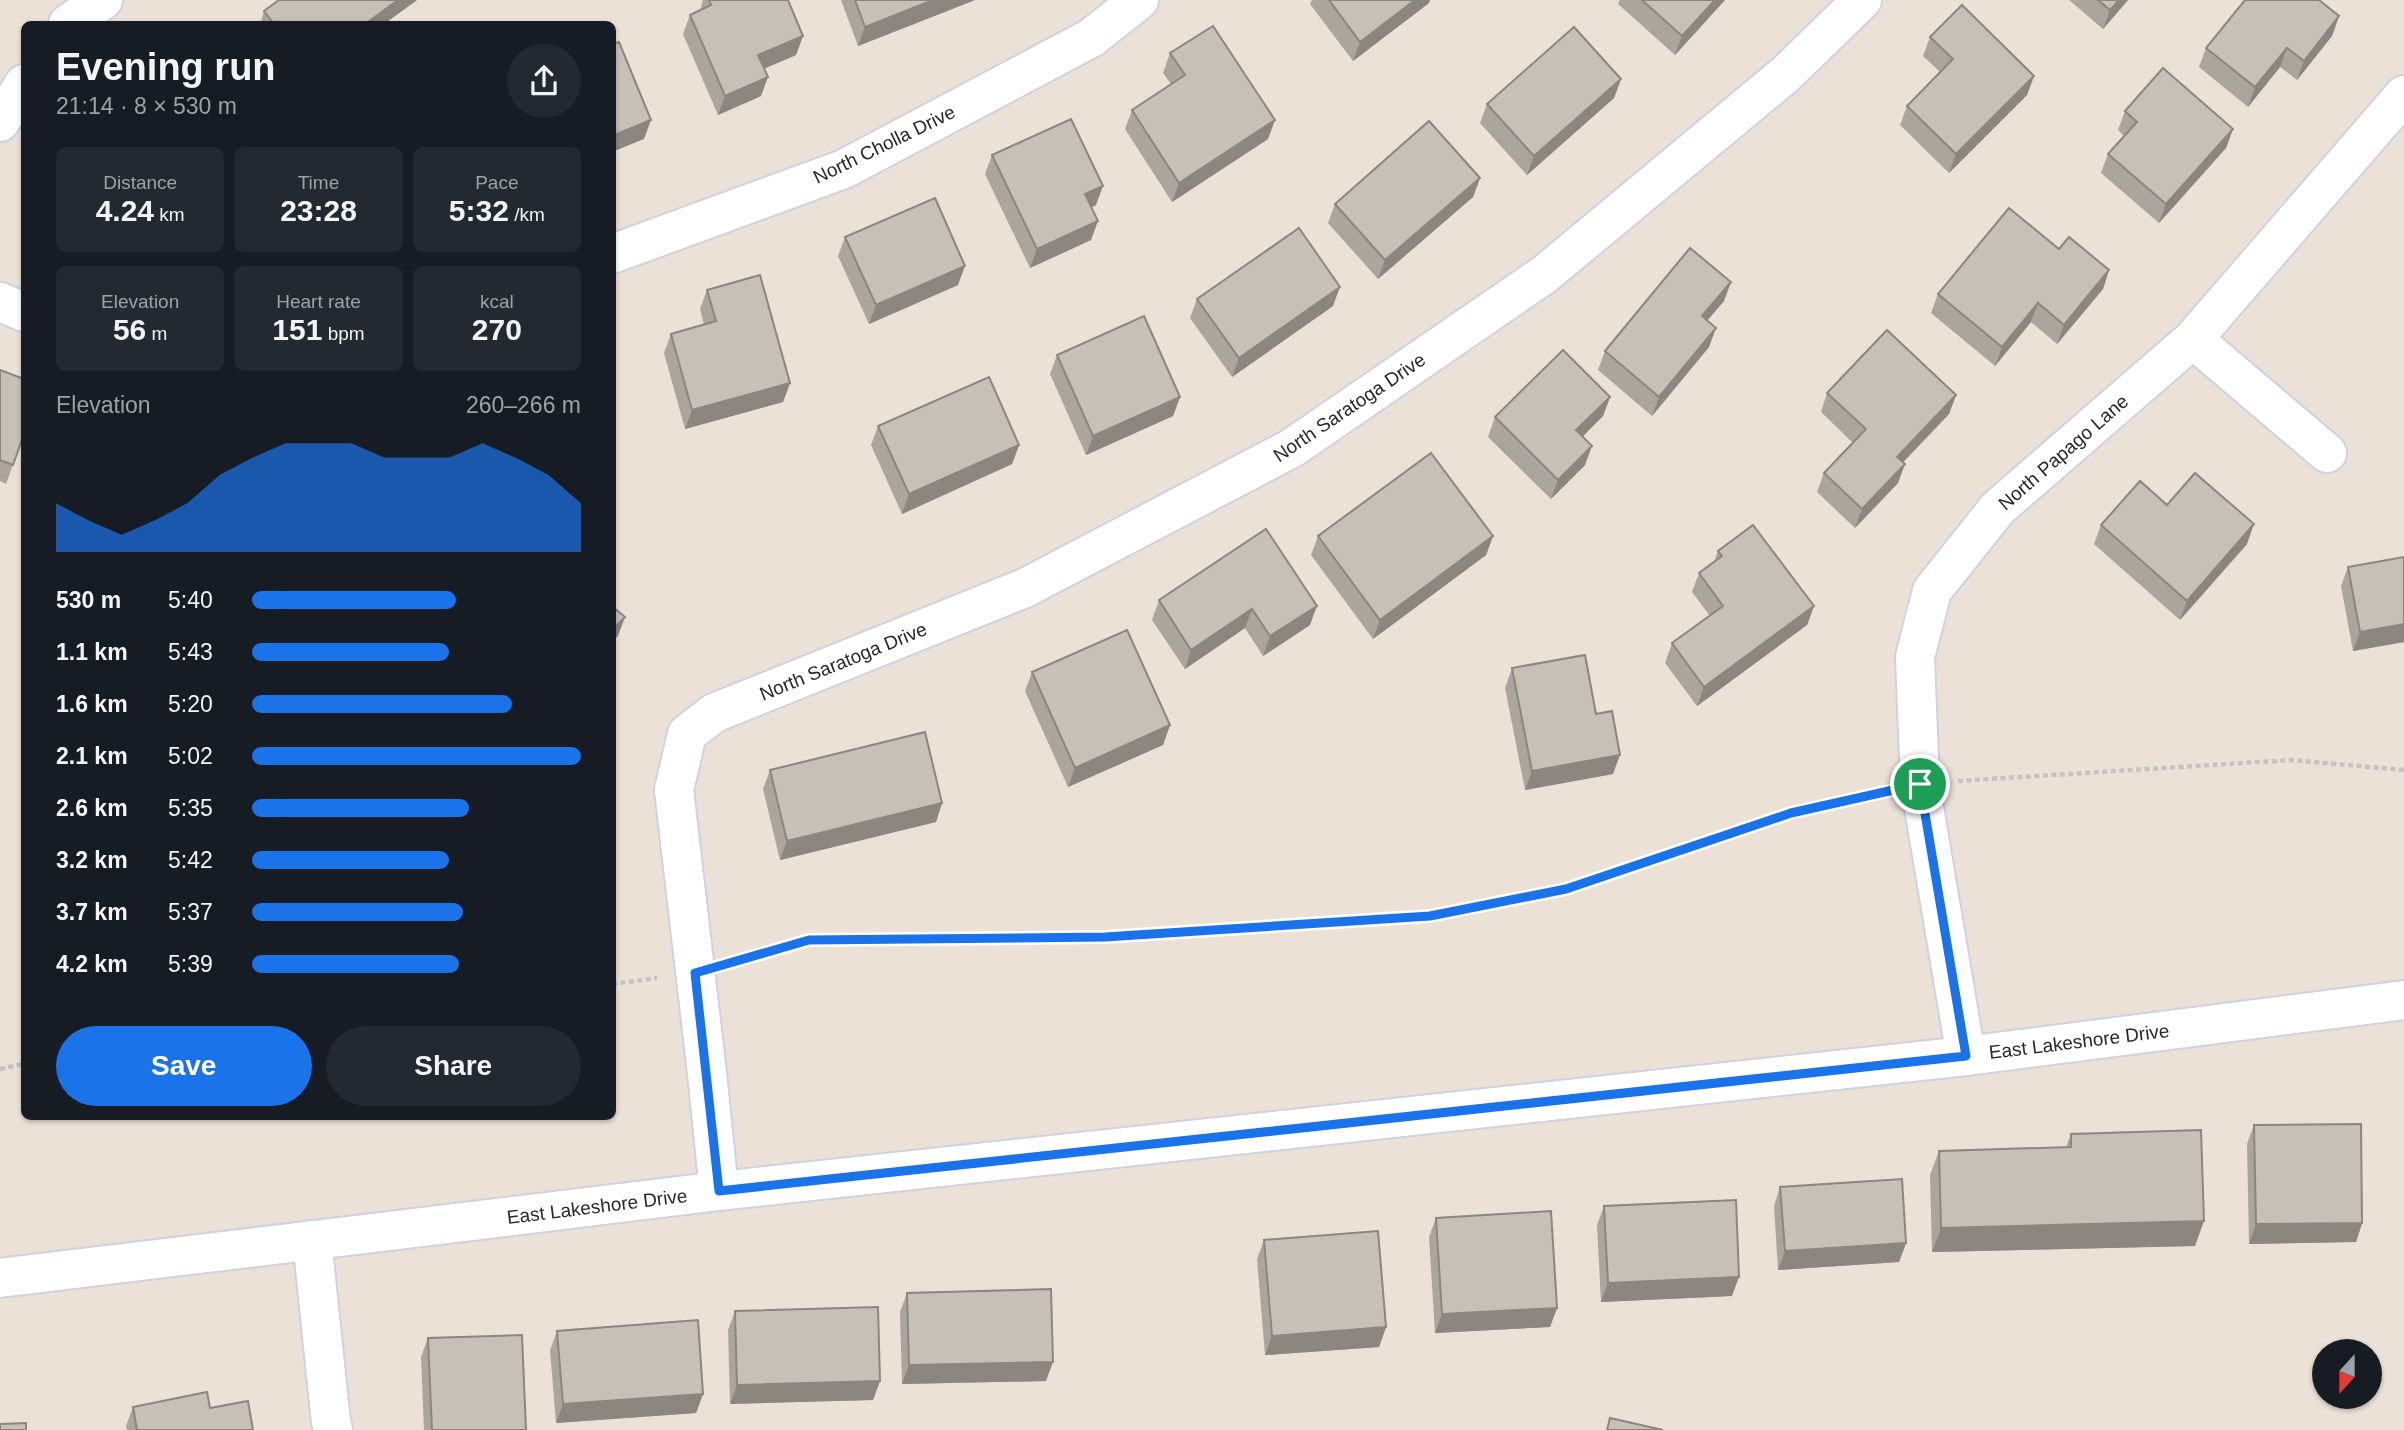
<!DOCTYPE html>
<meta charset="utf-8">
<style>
body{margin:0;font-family:Arial,sans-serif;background:#242831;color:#f1f3f6;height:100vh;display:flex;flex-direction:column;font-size:26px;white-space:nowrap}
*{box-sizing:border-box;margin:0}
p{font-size:23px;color:#9ea1a6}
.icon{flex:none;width:38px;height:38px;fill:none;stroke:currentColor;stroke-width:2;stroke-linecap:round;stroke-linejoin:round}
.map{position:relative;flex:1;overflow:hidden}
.sheet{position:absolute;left:21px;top:21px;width:595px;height:1099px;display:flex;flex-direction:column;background:#171b24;border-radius:10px;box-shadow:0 2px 5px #0004}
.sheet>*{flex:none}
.needle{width:46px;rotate:201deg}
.buttons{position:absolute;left:2312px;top:1339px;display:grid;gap:14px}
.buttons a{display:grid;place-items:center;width:70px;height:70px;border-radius:50%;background:#171b24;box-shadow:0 2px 5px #0004;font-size:35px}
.pin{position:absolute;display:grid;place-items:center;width:60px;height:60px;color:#fff;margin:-30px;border:4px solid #fff;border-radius:50%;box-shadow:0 2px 7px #0007}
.round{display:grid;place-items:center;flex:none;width:74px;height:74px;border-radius:37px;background:#242831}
.head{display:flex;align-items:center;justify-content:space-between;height:119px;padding:0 35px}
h1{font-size:38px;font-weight:600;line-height:52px}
.stats{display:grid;grid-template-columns:repeat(3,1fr);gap:10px;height:119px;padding:7px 35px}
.stats div{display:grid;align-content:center;border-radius:10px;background:#242831;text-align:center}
.stats b{font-size:30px;font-weight:600}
.stats small{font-size:19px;font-weight:400}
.stats p{font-size:19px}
.chart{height:196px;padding:14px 35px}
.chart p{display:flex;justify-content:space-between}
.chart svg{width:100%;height:126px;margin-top:7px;fill:#1a73e8;opacity:.7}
.primary-button{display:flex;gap:14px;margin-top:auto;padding:14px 35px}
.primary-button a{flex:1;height:80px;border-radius:42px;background:#1a73e8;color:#fff;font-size:28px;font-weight:600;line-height:80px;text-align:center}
.primary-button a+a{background:#242831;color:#f1f3f6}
ul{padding:0 35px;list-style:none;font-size:23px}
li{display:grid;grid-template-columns:112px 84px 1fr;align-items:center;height:52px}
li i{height:18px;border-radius:9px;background:#1a73e8}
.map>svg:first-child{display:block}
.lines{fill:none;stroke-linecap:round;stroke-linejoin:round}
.minor-casing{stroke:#cdd3e3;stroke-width:42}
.secondary-casing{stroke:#cdd3e3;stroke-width:42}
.path{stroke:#c3c3c3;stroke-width:4.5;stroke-dasharray:5 3.5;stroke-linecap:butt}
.minor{stroke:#fff;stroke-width:38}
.secondary{stroke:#fff;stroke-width:38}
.wall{fill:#aaa59d}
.shaded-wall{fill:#8b8680}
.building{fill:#c6c0b7;stroke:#8b8680;stroke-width:2}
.route-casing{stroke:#fff;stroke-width:14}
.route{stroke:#1a73e8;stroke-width:9}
.labels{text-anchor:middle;stroke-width:5;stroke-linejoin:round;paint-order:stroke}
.street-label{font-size:19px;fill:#282828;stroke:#fff}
</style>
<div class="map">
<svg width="2404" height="1430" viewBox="0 0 2404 1430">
<rect width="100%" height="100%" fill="#ece1d7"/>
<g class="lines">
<defs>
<g id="minor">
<path d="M68,24L103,0"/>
<path d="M0,122L24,84"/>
<path d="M612,254L844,169L1091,38L1139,0"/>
<path d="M0,302L24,312"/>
<path d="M2193,339L2327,453"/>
<path d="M1966,1056L1920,784L1915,657L1932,591L1998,508L2193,339L2404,95"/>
<path d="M719,1191L707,1073L674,790L687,734L714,713L1025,588L1292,448L1545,274L1787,73L1862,0"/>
<path d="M312,1240L331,1422L333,1430"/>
</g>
<path id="secondary" d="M0,1278L719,1191L1966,1056L2404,1000"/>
</defs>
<!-- minor casing -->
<use href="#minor" class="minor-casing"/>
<!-- secondary casing -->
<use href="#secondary" class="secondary-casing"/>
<!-- path -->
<g class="path">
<path d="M1958,781L2291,760L2404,770"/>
<path d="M731,962L809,940L1105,937L1430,916L1566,889L1791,813L1884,793"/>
<path d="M612,984L657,978"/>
<path d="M0,1069L24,1064"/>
</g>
<!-- minor -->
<use href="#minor" class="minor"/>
<!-- secondary -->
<use href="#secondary" class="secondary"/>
</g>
<!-- wall -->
<g class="wall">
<path d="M279,0H417L384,24H260L264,11Z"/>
<path d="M703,0H788L803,36L796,55L764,69L761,96L718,115L683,34L690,15L700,11Z"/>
<path d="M841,0H975L858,46Z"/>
<path d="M1312,0H1430L1429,3L1353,61L1310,4Z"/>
<path d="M1620,0H1725L1675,55L1618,4Z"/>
<path d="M2069,0H2128L2103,29Z"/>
<path d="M2339,16L2332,36L2297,80L2280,67L2248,107L2199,67L2206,48Z"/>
<path d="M1930,37L2034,76L2027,95L1949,173L1900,125L1907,106L1940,72L1923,56Z"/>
<path d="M1170,53L1268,139L1172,202L1125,129L1132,110L1171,84L1163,73Z"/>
<path d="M1621,79L1614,98L1527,175L1480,123L1487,104Z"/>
<path d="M2125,111L2233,129L2226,148L2159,223L2101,173L2108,154L2124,136L2118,130Z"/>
<path d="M992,155L1096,205L1091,207V240L1030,268L985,174Z"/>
<path d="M1480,178L1473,197L1378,279L1328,223L1335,204Z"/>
<path d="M845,237L958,285L869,324L838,256Z"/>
<path d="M2059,249L2109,270L2103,289L2057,344L2031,322L1995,366L1931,313L1938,294Z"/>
<path d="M707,290L790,383L783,402L685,429L664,353L671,334L704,325L700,309Z"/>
<path d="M1197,299L1333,306L1232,377L1190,318Z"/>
<path d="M1724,301L1707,320L1709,347L1652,416L1598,370L1605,351Z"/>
<path d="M1057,355L1180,397L1173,416L1086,455L1050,374Z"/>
<path d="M0,370L24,435L6,484L0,481Z"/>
<path d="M1827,393L1956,395L1949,414L1903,462L1898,483L1855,528L1817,492L1824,473L1853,443L1821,412Z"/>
<path d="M1610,397L1603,416L1583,436L1585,465L1551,499L1488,437L1495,417Z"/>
<path d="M878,426L1019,445L1012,464L902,514L871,445Z"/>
<path d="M2167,505L2247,544L2180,620L2094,544L2101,525Z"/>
<path d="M1266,529L1310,625L1263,656L1245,628L1185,669L1152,620L1159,600Z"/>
<path d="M1318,536H1493L1486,555L1373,639L1311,555Z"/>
<path d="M1718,551L1814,606L1807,625L1697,706L1665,663L1672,643L1710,616L1692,592L1699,573L1714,562Z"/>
<path d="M2404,557V642L2353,651L2341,586L2348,567Z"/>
<path d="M1512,668L1613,774L1525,790L1505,688Z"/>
<path d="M1032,672L1170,725L1163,745L1068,787L1025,691Z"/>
<path d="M770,770L942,803L936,822L780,860L763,789Z"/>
<path d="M2254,1125L2362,1223L2356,1242L2249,1244L2247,1144Z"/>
<path d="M2071,1134L2195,1246L1932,1252L1930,1175L1939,1151L2066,1147Z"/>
<path d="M1780,1187L1906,1243L1899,1262L1778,1270L1774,1206Z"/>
<path d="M1604,1206L1732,1296L1601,1302L1597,1225Z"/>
<path d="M1436,1218L1557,1308L1550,1327L1435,1333L1429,1237Z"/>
<path d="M1264,1240L1386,1327L1379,1347L1265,1355L1257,1259Z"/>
<path d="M907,1293L1046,1381L902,1384L900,1312Z"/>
<path d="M735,1311L880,1381L873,1400L730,1404L728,1330Z"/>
<path d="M557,1331L703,1394L696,1413L556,1423L550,1350Z"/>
<path d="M428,1338L526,1430H424L421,1357Z"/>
<path d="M133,1407L210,1408L253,1430H127L126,1426Z"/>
</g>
<!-- shaded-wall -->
<g class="shaded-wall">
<path d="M398,0H417L384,24H365Z"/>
<path d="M933,0H975L858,46L865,27Z"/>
<path d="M1415,0H1430L1429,3L1353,61L1360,42Z"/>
<path d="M1715,0H1725L1675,55L1682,36Z"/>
<path d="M2119,0H2128L2103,29L2110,10Z"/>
<path d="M2339,16L2332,36L2297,80L2304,61Z"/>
<path d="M803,36L796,55L751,74L758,55Z"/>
<path d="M2287,48L2280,67L2248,107L2255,87Z"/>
<path d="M2034,76L2027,95L1949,173L1956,154Z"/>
<path d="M768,77L761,96L718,115L725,96Z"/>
<path d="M1621,79L1614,98L1527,175L1534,156Z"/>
<path d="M651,120L644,139L612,152V136Z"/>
<path d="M1275,120L1268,139L1172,202L1179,183Z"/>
<path d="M2233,129L2226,148L2159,223L2166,204Z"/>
<path d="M1480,178L1473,197L1378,279L1385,260Z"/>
<path d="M1103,186L1096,205L1078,214L1085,194Z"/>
<path d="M1098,221L1091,240L1030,268L1037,249Z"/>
<path d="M965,266L958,285L869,324L876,305Z"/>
<path d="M2109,270L2103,289L2057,344L2064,325Z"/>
<path d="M1731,282L1724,301L1695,335L1702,316Z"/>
<path d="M1340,287L1333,306L1232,377L1239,358Z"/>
<path d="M2038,303L2031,322L1995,366L2002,347Z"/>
<path d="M1716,328L1709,347L1652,416L1659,397Z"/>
<path d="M790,383L783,402L685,429L692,410Z"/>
<path d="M1956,395L1949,414L1890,476L1897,457Z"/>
<path d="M1180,397L1173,416L1086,455L1093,436Z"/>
<path d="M1610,397L1603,416L1570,449L1576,430Z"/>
<path d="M1019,445L1012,464L902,514L909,494Z"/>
<path d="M1592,446L1585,465L1551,499L1558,480Z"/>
<path d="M1905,464L1898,483L1855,528L1862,509Z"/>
<path d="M2254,524L2247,544L2180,620L2187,601Z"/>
<path d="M1493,536L1486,555L1373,639L1380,620Z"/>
<path d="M1317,606L1310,625L1263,656L1270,636Z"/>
<path d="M1814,606L1807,625L1697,706L1704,687Z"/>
<path d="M1252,609L1245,628L1185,669L1191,650Z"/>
<path d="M625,617L618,636L612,642V630Z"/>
<path d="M2404,624V642L2353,651L2360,632Z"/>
<path d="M1170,725L1163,745L1068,787L1075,768Z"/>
<path d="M1620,755L1613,774L1525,790L1532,771Z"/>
<path d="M942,803L936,822L780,860L787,841Z"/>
<path d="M2204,1221L2195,1246L1932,1252L1941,1228Z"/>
<path d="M2362,1223L2356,1242L2249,1244L2256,1224Z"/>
<path d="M1906,1243L1899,1262L1778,1270L1785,1251Z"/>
<path d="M1739,1277L1732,1296L1601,1302L1608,1283Z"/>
<path d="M1557,1308L1550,1327L1435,1333L1442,1314Z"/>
<path d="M1386,1327L1379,1347L1265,1355L1272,1336Z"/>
<path d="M1053,1362L1046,1381L902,1384L909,1365Z"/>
<path d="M880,1381L873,1400L730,1404L737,1385Z"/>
<path d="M703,1394L696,1413L556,1423L563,1404Z"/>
</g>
<!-- building -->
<g class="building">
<path d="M279,0H398L365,24H274L264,11Z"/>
<path d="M709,0H788L803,36L758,55L768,77L725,96L690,15L711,5Z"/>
<path d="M855,0H933L865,27Z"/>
<path d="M1329,0H1415L1360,42Z"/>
<path d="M1642,0H1715L1682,36Z"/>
<path d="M2098,0H2119L2110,10Z"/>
<path d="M2245,0H2319L2339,16L2304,61L2287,48L2255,87L2206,48Z"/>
<path d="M1962,5L2034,76L1956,154L1907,106L1953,59L1930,37Z"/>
<path d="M1213,26L1275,120L1179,183L1132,110L1185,75L1170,53Z"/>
<path d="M1574,27L1621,79L1534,156L1487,104Z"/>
<path d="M619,42L651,120L612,136V44Z"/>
<path d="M2163,68L2233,129L2166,204L2108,154L2137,122L2125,111Z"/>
<path d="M1071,119L1103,186L1085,194L1098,221L1037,249L992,155Z"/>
<path d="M1429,121L1480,178L1385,260L1335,204Z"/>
<path d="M935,198L965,266L876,305L845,237Z"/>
<path d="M2009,208L2059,249L2069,237L2109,270L2064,325L2038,303L2002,347L1938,294Z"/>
<path d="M1299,228L1340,287L1239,358L1197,299Z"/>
<path d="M1690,248L1731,282L1702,316L1716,328L1659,397L1605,351Z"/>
<path d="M760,275L790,383L692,410L671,334L716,321L707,290Z"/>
<path d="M1144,316L1180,397L1093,436L1057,355Z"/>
<path d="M1887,330L1956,395L1897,457L1905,464L1862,509L1824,473L1866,429L1827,393Z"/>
<path d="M1563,350L1610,397L1576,430L1592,446L1558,480L1495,417Z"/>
<path d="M0,370L24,379V434L13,465L0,460Z"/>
<path d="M989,377L1019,445L909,494L878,426Z"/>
<path d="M1431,453L1493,536L1380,620L1318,536Z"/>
<path d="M2195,473L2254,524L2187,601L2101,525L2140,481L2167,505Z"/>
<path d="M1753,525L1814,606L1704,687L1672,643L1723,606L1699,573L1722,556L1718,551Z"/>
<path d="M1266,529L1317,606L1270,636L1252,609L1191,650L1159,600Z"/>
<path d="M2404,557V624L2360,632L2348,567Z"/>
<path d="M612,606L625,617L612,630Z"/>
<path d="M1127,630L1170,725L1075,768L1032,672Z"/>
<path d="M1585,655L1596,714L1612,711L1620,755L1532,771L1512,668Z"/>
<path d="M925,732L942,803L787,841L770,770Z"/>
<path d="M2361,1124L2362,1223L2256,1224L2254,1125Z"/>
<path d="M2201,1130L2204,1221L1941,1228L1939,1151L2071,1147V1134Z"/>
<path d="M1902,1179L1906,1243L1785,1251L1780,1187Z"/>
<path d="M1736,1200L1739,1277L1608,1283L1604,1206Z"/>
<path d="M1551,1211L1557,1308L1442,1314L1436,1218Z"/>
<path d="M1378,1231L1386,1327L1272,1336L1264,1240Z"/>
<path d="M1051,1289L1053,1362L909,1365L907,1293Z"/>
<path d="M878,1307L880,1381L737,1385L735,1311Z"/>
<path d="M698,1320L703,1394L563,1404L557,1331Z"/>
<path d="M522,1335L526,1430H432L428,1338Z"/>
<path d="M207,1392L210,1408L248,1401L253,1430H137L133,1407Z"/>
<path d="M1610,1418L1663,1430H1607Z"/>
<path d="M26,1423V1430H0V1424Z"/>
</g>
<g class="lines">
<defs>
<path id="route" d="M1920,784L1966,1056L719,1191L695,973L809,940L1105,937L1430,916L1566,889L1791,813Z"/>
</defs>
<!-- route casing -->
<use href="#route" class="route-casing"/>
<!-- route -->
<use href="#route" class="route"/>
</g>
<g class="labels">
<!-- street labels -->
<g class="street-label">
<text transform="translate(884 144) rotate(-26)" y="7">North Cholla Drive</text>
<text transform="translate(1349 407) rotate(-34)" y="7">North Saratoga Drive</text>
<text transform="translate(2063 452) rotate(-41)" y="7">North Papago Lane</text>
<text transform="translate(843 661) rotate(-22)" y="7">North Saratoga Drive</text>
<text transform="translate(2079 1041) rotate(-7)" y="7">East Lakeshore Drive</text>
<text transform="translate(597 1206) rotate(-7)" y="7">East Lakeshore Drive</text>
</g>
</g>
</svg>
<div class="buttons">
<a><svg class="needle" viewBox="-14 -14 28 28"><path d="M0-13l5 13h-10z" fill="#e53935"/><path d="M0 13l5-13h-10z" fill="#9ea1a6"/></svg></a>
</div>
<div class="pin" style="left:1920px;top:784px;background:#1e9e55"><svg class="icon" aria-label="arrive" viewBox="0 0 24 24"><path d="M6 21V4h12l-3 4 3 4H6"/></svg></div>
<section class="sheet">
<div class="head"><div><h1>Evening run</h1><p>21:14 · 8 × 530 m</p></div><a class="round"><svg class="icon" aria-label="share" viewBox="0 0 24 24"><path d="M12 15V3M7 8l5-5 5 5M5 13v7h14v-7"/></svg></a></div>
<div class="stats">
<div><p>Distance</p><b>4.24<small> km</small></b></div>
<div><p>Time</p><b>23:28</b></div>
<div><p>Pace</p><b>5:32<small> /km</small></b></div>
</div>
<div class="stats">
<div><p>Elevation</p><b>56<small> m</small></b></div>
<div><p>Heart rate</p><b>151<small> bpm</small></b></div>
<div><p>kcal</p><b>270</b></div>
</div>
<div class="chart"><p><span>Elevation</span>260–266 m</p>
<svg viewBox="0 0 160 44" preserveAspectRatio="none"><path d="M0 44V27L10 33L20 38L30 33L40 27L50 17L60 11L70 6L80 6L90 6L100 11L110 11L120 11L130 6L140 11L150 17L160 27V44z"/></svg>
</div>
<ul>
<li><b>530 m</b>5:40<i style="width:62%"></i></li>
<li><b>1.1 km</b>5:43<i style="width:60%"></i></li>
<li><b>1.6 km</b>5:20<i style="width:79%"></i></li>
<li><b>2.1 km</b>5:02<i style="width:100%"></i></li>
<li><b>2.6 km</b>5:35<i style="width:66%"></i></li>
<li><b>3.2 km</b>5:42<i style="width:60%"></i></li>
<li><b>3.7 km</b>5:37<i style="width:64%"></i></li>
<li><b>4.2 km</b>5:39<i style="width:63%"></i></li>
</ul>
<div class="primary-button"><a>Save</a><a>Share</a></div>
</section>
</div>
